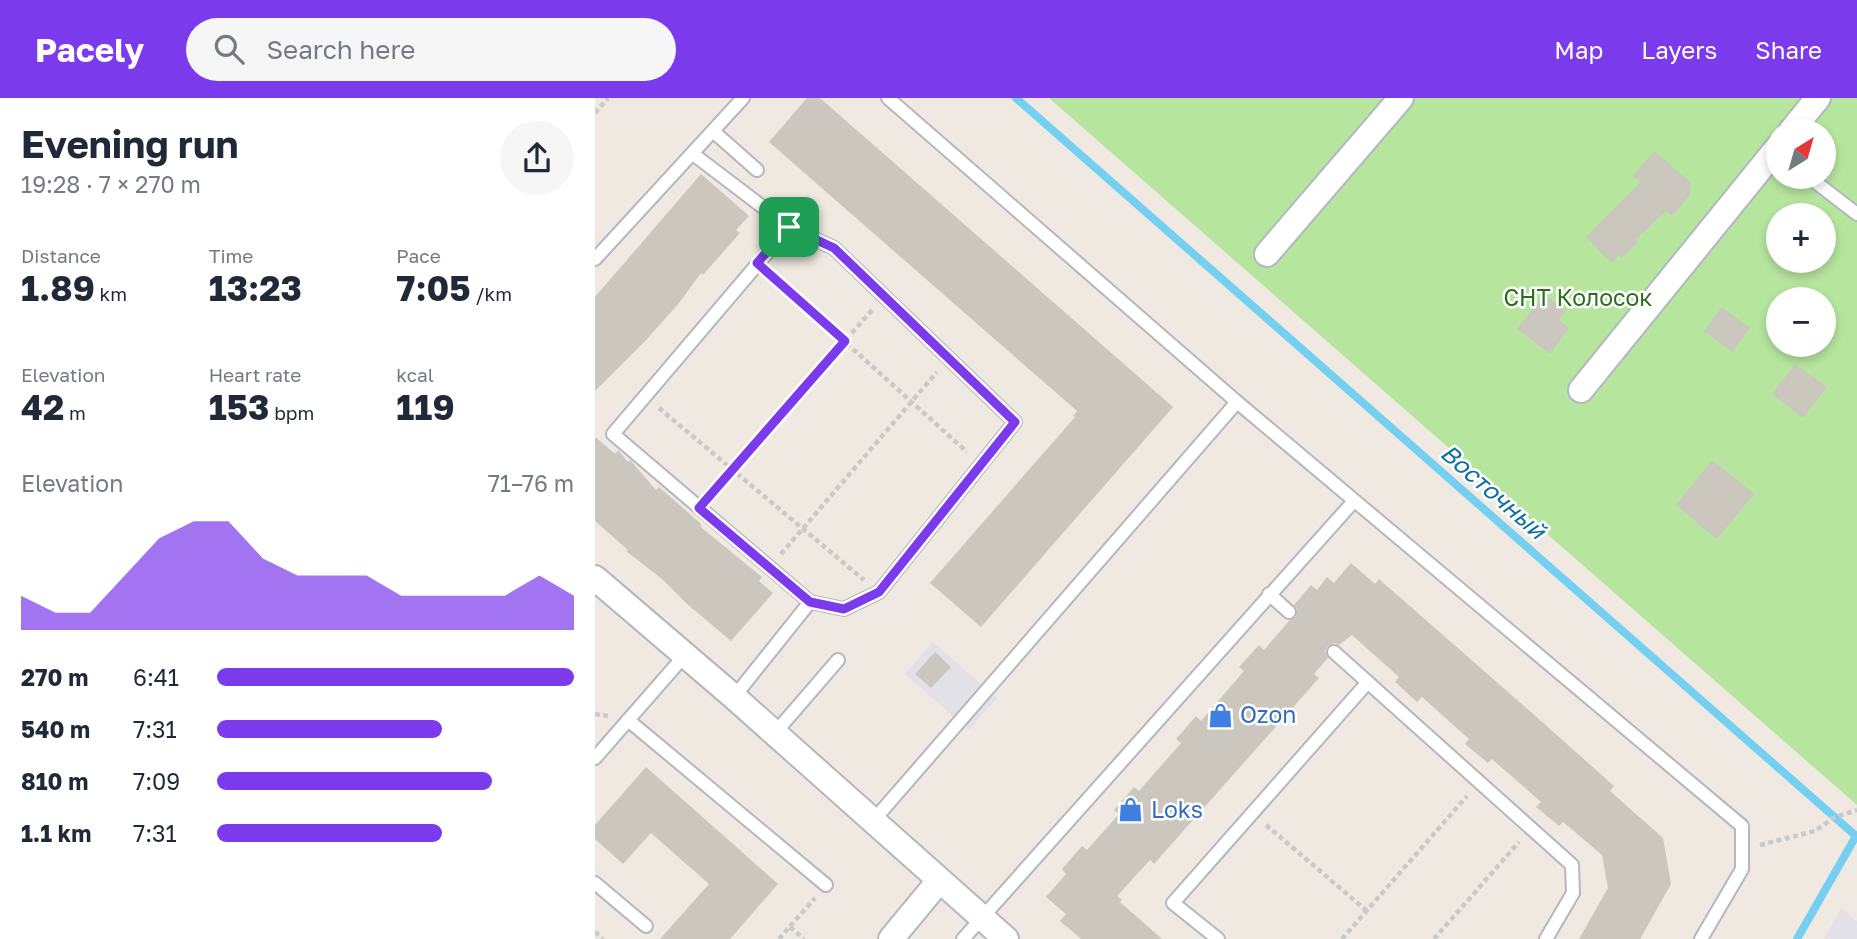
<!DOCTYPE html>
<meta charset="utf-8">
<style>
body{margin:0;font-family:"Golos Text",sans-serif;background:#f6f6f7;color:#1f2937;height:100vh;display:flex;flex-direction:column;font-size:26px;white-space:nowrap}
*{box-sizing:border-box;margin:0}
p{font-size:23px;color:#747a83}
.icon{flex:none;width:38px;height:38px;fill:none;stroke:currentColor;stroke-width:2;stroke-linecap:round;stroke-linejoin:round}
.map{position:relative;flex:1;overflow:hidden}
.drawer{display:flex;flex-direction:column;background:#fff;width:595px}
.drawer>*{flex:none}
.needle{width:46px;rotate:37deg}
.tools{position:absolute;left:1171px;top:21px;display:grid;gap:14px}
.tools a{display:grid;place-items:center;width:70px;height:70px;border-radius:50%;background:#fff;box-shadow:0 4px 10px #0003;font-size:35px}
.pin{position:absolute;display:grid;place-items:center;width:60px;height:60px;color:#fff;margin:-30px;border-radius:14px;box-shadow:0 4px 10px #0006}
.round{display:grid;place-items:center;flex:none;width:74px;height:74px;border-radius:37px;background:#f6f6f7}
.overview{display:flex;align-items:center;justify-content:space-between;height:119px;padding:0 21px}
h1{font-size:38px;font-weight:700;line-height:52px}
.metrics{display:grid;grid-template-columns:repeat(3,1fr);gap:10px;height:119px;padding:7px 21px}
.metrics div{display:grid;align-content:center}
.metrics b{font-size:35px;font-weight:700}
.metrics small{font-size:19px;font-weight:400}
.metrics p{font-size:19px}
.chart{height:196px;padding:14px 21px}
.chart p{display:flex;justify-content:space-between}
.chart svg{width:100%;height:126px;margin-top:7px;fill:#7c3aed;opacity:.7}
ul{padding:0 21px;list-style:none;font-size:23px}
li{display:grid;grid-template-columns:112px 84px 1fr;align-items:center;height:52px}
li i{height:18px;border-radius:9px;background:#7c3aed}
header{display:flex;align-items:center;gap:42px;box-sizing:border-box;height:98px;padding:0 35px;background:#7c3aed;color:#fff}
header strong{font-size:33px}
nav{display:flex;gap:38px;margin-inline-start:auto;font-size:24px}
.search{width:490px;height:63px;background:#f6f6f7;display:flex;align-items:center;gap:18px;box-sizing:border-box;padding:0 24px;border-radius:38px;color:#747a83;font-size:26px}
main{display:flex;flex:1;min-height:0}
.map>svg:first-child{display:block}
.industrial{fill:#e3e1e8}
.green{fill:#b6e59e;fill-rule:evenodd}
.lines{fill:none;stroke-linecap:round;stroke-linejoin:round}
.stream{stroke:#75cff0;stroke-width:8}
.building{fill:#cbc7bf}
.service-casing{stroke:#b4b7c1;stroke-width:16}
.minor-casing{stroke:#b4b7c1;stroke-width:28}
.path{stroke:#c9c9c9;stroke-width:4.5;stroke-dasharray:5 3.5;stroke-linecap:butt}
.service{stroke:#fff;stroke-width:12}
.minor{stroke:#fff;stroke-width:24}
.route-casing{stroke:#fff;stroke-width:14}
.route{stroke:#7c3aed;stroke-width:9}
.labels{text-anchor:middle;stroke-width:5;stroke-linejoin:round;paint-order:stroke}
.park-label{font-size:23px;fill:#2c6e1b;stroke:#fff}
.shop-label{font-size:23px;fill:#366cbe;stroke:#fff;text-anchor:start}
.water-label{font-size:24px;font-style:italic;fill:#0d6fa3;stroke:#fff}
</style>
<header>
<strong>Pacely</strong>
<div class="search"><svg class="icon" aria-label="search" viewBox="0 0 24 24"><circle cx="10" cy="10" r="6"/><path d="M15 15l6 6"/></svg>Search here</div>
<nav><a>Map</a><a>Layers</a><a>Share</a></nav>
</header>
<main>
<section class="drawer">
<div class="overview"><div><h1>Evening run</h1><p>19:28 · 7 × 270 m</p></div><a class="round"><svg class="icon" aria-label="share" viewBox="0 0 24 24"><path d="M12 15V3M7 8l5-5 5 5M5 13v7h14v-7"/></svg></a></div>
<div class="metrics">
<div><p>Distance</p><b>1.89<small> km</small></b></div>
<div><p>Time</p><b>13:23</b></div>
<div><p>Pace</p><b>7:05<small> /km</small></b></div>
</div>
<div class="metrics">
<div><p>Elevation</p><b>42<small> m</small></b></div>
<div><p>Heart rate</p><b>153<small> bpm</small></b></div>
<div><p>kcal</p><b>119</b></div>
</div>
<div class="chart"><p><span>Elevation</span>71–76 m</p>
<svg viewBox="0 0 160 44" preserveAspectRatio="none"><path d="M0 44V32L10 38L20 38L30 25L40 12L50 6L60 6L70 19L80 25L90 25L100 25L110 32L120 32L130 32L140 32L150 25L160 32V44z"/></svg>
</div>
<ul>
<li><b>270 m</b>6:41<i style="width:100%"></i></li>
<li><b>540 m</b>7:31<i style="width:63%"></i></li>
<li><b>810 m</b>7:09<i style="width:77%"></i></li>
<li><b>1.1 km</b>7:31<i style="width:63%"></i></li>
</ul>
</section>
<div class="map">
<svg width="1262" height="841" viewBox="0 0 1262 841">
<rect width="100%" height="100%" fill="#efe9e1"/>
<!-- industrial -->
<g class="industrial">
<path d="M338,544L402,600L374,632L310,576Z"/>
<path d="M1246,810L1262,823V841H1229Z"/>
</g>
<!-- green -->
<path class="green" d="M454,0H1262V707ZM1183,33H1228V79H1183ZM1183,117H1228V163H1183ZM1183,201H1228V247H1183Z"/>
<g class="lines">
<!-- stream -->
<path class="stream" d="M421,0L1261,738L1202,841"/>
</g>
<!-- building -->
<g class="building">
<path d="M212,0H225L578,309L386,529L335,485L480,319L478,318L482,313L174,44Z"/>
<path d="M1059,53L1095,84V97L1077,118L1071,113L1041,141L1043,144L1027,160L1024,157L1016,165L991,139L1046,84L1038,78Z"/>
<path d="M106,76L154,118L141,132L145,135L108,177L106,175L84,205L51,242L0,293V199Z"/>
<path d="M949,196L971,212L964,222L974,230L955,256L922,231Z"/>
<path d="M1127,209L1155,230L1137,254L1109,233Z"/>
<path d="M1200,266L1232,289L1208,320L1177,296Z"/>
<path d="M0,339L20,356L23,352L33,364L35,362L61,392L64,389L105,425L107,430L167,479L164,483L178,495L136,543L91,505L67,481L31,453L33,452L0,423Z"/>
<path d="M1117,362L1159,396L1122,441L1081,407Z"/>
<path d="M756,465L780,486L784,481L954,630L1019,688L1015,693L1068,740L1076,786L1045,841H984L1013,790L1007,757L968,724L964,728L941,709L946,704L897,661L893,665L870,646L874,641L827,599L822,604L800,584L804,579L757,537L744,547L740,545L733,548L730,553L733,560L719,576L724,580L559,766L555,762L522,798L527,802L525,804L567,841H486L465,823L471,816L451,799L471,776L467,771L487,748L492,752L524,716L519,712L539,689L544,693L586,645L581,641L601,618L606,623L649,573L644,569L664,547L669,552L694,523L701,519L702,512L699,507L716,487L722,492L732,479L739,485Z"/>
<path d="M340,554L356,569L336,590L320,576Z"/>
<path d="M51,669L183,786L135,841H65L114,786L56,735L28,766L0,741V727Z"/>
</g>
<g class="lines">
<defs>
<g id="service">
<path d="M119,34L162,72"/>
<path d="M98,56L194,129L239,150L420,324L284,494L249,511L215,504L139,599"/>
<path d="M1214,79L1262,116"/>
<path d="M194,129L18,336L215,504"/>
<path d="M0,161L148,0"/>
<path d="M642,304L1147,728V771L1106,841"/>
<path d="M674,496L694,514"/>
<path d="M739,554L977,767L978,795L951,841"/>
<path d="M33,622L231,787"/>
<path d="M180,635L243,562"/>
<path d="M0,660L90,557"/>
<path d="M278,723L642,304L293,0"/>
<path d="M0,785L51,828"/>
<path d="M368,841L759,403"/>
<path d="M623,841L578,805L773,584"/>
</g>
<g id="minor">
<path d="M1196,33L1223,0"/>
<path d="M672,156L806,0"/>
<path d="M986,292L1183,49"/>
<path d="M0,480L139,599L411,841"/>
<path d="M296,841L344,783"/>
</g>
</defs>
<!-- service casing -->
<use href="#service" class="service-casing"/>
<!-- minor casing -->
<use href="#minor" class="minor-casing"/>
<!-- path -->
<g class="path">
<path d="M0,15L13,0"/>
<path d="M176,177L372,354"/>
<path d="M64,310L269,482"/>
<path d="M117,395L277,212"/>
<path d="M186,456L342,274"/>
<path d="M0,616L13,618"/>
<path d="M671,727L772,813"/>
<path d="M1165,747L1220,733L1240,719L1262,712"/>
<path d="M195,829L209,841"/>
<path d="M0,834L8,841"/>
<path d="M184,841L220,800"/>
<path d="M747,841L872,698"/>
<path d="M839,841L924,744"/>
</g>
<!-- service -->
<use href="#service" class="service"/>
<!-- minor -->
<use href="#minor" class="minor"/>
</g>
<g class="lines">
<defs>
<path id="route" d="M194,129L239,150L420,324L284,494L249,511L215,504L104,410L250,243L162,165Z"/>
</defs>
<!-- route casing -->
<use href="#route" class="route-casing"/>
<!-- route -->
<use href="#route" class="route"/>
</g>
<!-- icons -->
<defs>
<symbol id="shop-bare" viewBox="-9 -9 18 18"><path d="M-5-2.5h2.3a2.7 3.5 0 0 1 5.4 0H5L5.5 6h-11ZM-1.5-2.5h3a1.5 2.3 0 0 0-3 0Z" fill="#3f7fe0" stroke="#fff" stroke-width="2.5" paint-order="stroke"/></symbol>
</defs>
<g fill-rule="evenodd">
<use href="#shop-bare" x="608" y="600" width="35" height="35"/>
<use href="#shop-bare" x="518" y="694" width="35" height="35"/>
</g>
<g class="labels">
<!-- park labels -->
<g class="park-label">
<text x="983" y="208">СНТ Колосок</text>
</g>
<!-- shop labels -->
<g class="shop-label">
<text x="645" y="625">Ozon</text>
<text x="556" y="720">Loks</text>
</g>
<!-- water labels -->
<g class="water-label">
<text transform="translate(898 394) rotate(41)" y="8">Восточный</text>
</g>
</g>
</svg>
<div class="tools">
<a><svg class="needle" viewBox="-14 -14 28 28"><path d="M0-13l5 13h-10z" fill="#e53935"/><path d="M0 13l5-13h-10z" fill="#747a83"/></svg></a>
<a>+</a>
<a>−</a>
</div>
<div class="pin" style="left:194px;top:129px;background:#1e9e55"><svg class="icon" aria-label="arrive" viewBox="0 0 24 24"><path d="M6 21V4h12l-3 4 3 4H6"/></svg></div>
</div>
</main>
